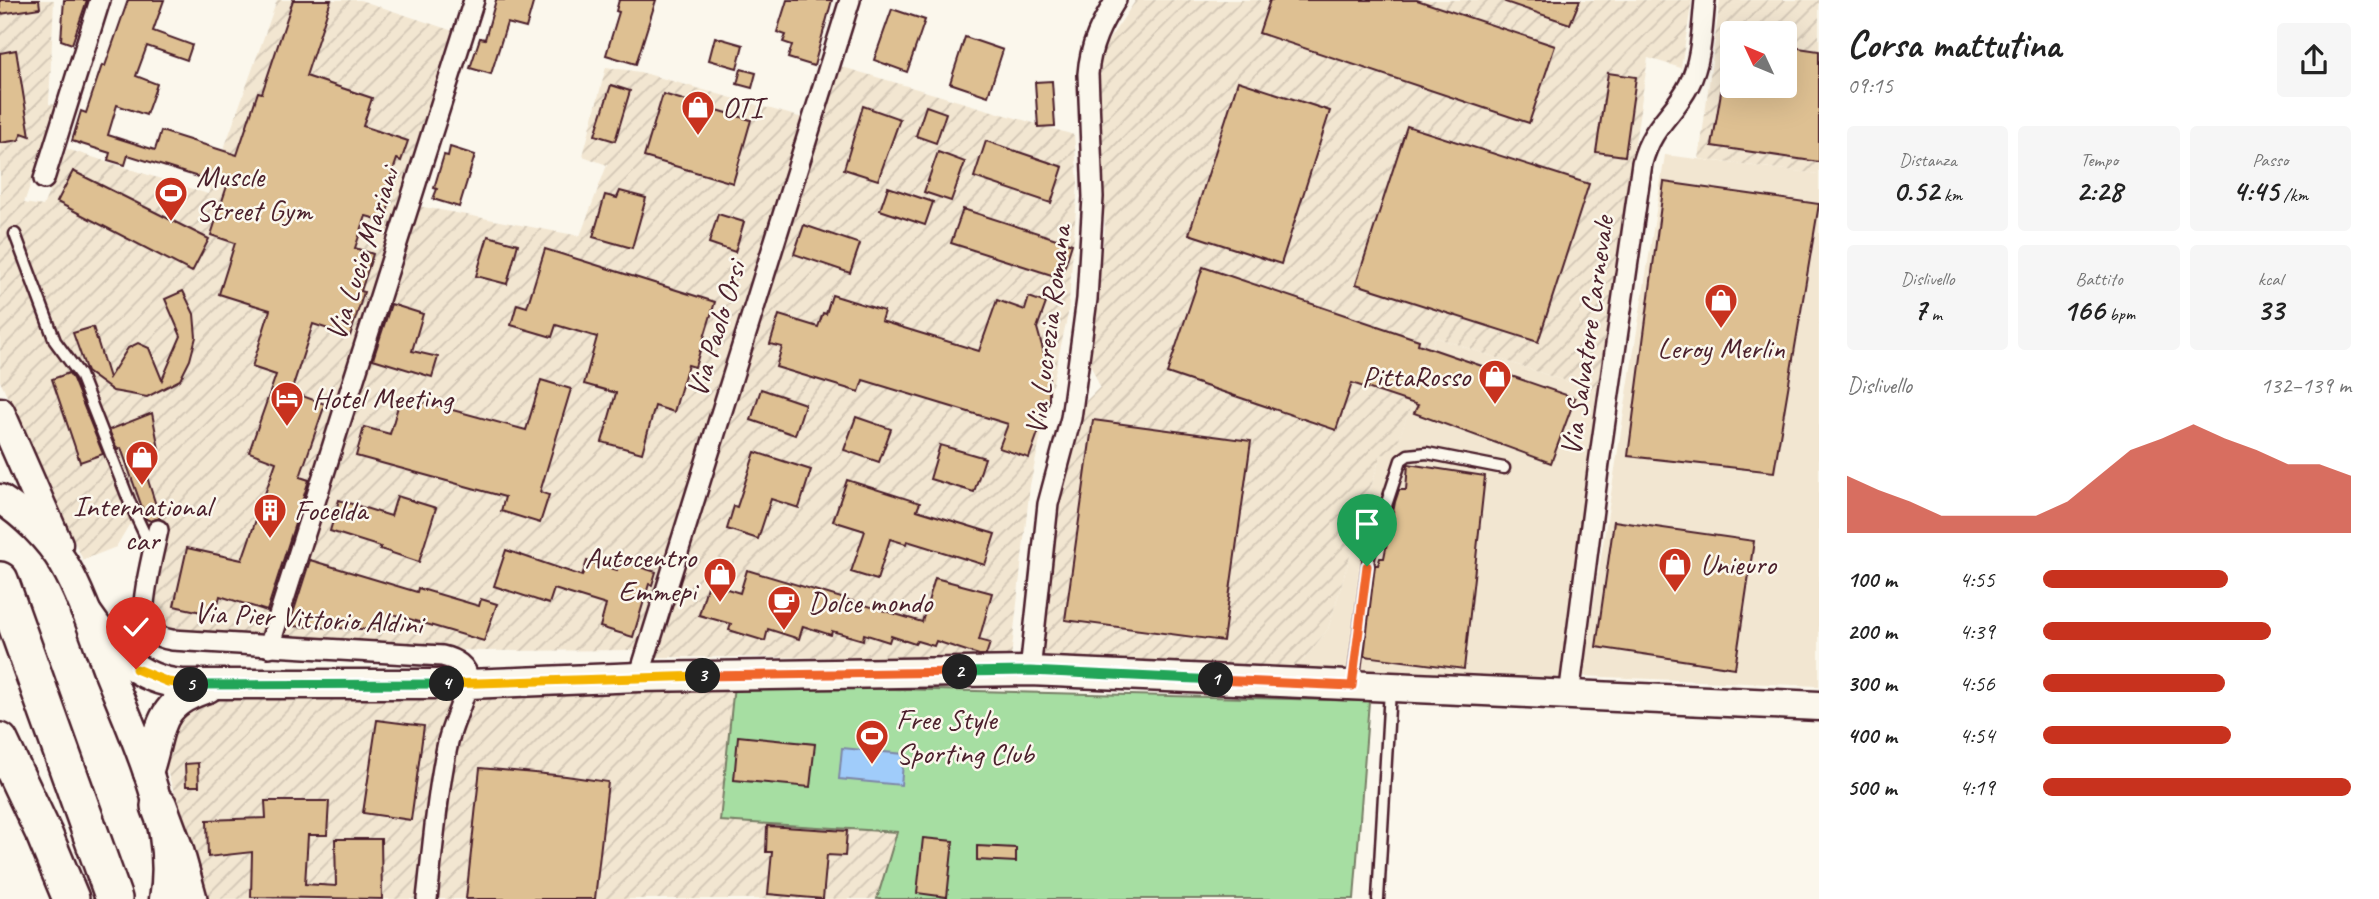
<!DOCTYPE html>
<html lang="it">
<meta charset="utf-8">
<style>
body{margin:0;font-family:Caveat,sans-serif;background:#f6f6f6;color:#222;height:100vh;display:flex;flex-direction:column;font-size:26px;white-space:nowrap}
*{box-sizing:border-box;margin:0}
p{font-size:23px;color:#767676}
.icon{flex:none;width:38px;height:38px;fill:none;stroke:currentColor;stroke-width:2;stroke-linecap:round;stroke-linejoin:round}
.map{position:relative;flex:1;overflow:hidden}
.panel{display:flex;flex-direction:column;background:#fff;width:560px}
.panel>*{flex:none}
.needle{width:46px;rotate:314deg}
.tools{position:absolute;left:1720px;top:21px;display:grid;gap:14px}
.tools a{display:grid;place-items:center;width:77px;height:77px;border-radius:7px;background:#fff;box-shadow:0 7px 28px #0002;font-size:35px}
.pin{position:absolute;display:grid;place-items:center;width:60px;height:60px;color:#fff;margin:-72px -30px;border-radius:50% 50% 50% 0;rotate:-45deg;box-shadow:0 0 7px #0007}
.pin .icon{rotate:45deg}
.km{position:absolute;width:35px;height:35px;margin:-18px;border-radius:50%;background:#222;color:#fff;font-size:19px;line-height:35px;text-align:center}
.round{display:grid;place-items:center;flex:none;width:74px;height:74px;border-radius:7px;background:#f6f6f6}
.summary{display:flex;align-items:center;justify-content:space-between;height:119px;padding:0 28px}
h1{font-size:38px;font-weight:700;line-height:52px}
.metrics{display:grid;grid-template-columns:repeat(3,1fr);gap:10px;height:119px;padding:7px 28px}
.metrics div{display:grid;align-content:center;border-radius:7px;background:#f6f6f6;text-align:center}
.metrics b{font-size:30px;font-weight:700}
.metrics small{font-size:19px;font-weight:400}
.metrics p{font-size:19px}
.chart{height:196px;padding:14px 28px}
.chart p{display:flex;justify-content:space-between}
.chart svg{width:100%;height:126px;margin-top:7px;fill:#c8321e;opacity:.7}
ul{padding:0 28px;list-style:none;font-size:23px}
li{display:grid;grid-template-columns:112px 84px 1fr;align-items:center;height:52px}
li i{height:18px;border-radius:9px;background:#c8321e}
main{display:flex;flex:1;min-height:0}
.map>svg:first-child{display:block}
.built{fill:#f2e6d1}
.industrial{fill:url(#industrial-furrows);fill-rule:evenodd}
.pitch{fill:#a6dea2;stroke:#787e66;stroke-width:2}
.water{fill:#a0ccfa;stroke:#7e87a7;stroke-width:2}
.building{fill:#dec092;stroke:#4a1f2b;stroke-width:2}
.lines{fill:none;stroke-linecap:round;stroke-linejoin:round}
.lane-casing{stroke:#4a1f2b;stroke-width:15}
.street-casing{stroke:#4a1f2b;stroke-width:24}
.secondary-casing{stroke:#4a1f2b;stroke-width:33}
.highway-casing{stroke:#4a1f2b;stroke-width:40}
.lane{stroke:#fbf7ec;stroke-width:10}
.street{stroke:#fbf7ec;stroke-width:19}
.secondary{stroke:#fbf7ec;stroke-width:28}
.highway{stroke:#fbf7ec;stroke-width:35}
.split-1-casing{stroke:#fff;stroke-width:14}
.split-2-casing{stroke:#fff;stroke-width:14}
.split-3-casing{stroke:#fff;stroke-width:14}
.split-4-casing{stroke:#fff;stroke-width:14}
.split-5-casing{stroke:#fff;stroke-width:14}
.split-6-casing{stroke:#fff;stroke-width:14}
.split-1{stroke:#f0652b;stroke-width:9}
.split-2{stroke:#22a559;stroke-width:9}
.split-3{stroke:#f0652b;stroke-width:9}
.split-4{stroke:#f5b400;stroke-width:9}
.split-5{stroke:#22a559;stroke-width:9}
.split-6{stroke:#f5b400;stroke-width:9}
.labels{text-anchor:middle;stroke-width:5;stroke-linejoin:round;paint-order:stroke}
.poi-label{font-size:30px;fill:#4a1f2b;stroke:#fbf7ec;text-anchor:start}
.street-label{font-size:30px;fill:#4a1f2b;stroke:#fbf7ec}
</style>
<main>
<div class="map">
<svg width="1819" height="899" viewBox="0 0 1819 899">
<defs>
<pattern id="industrial-furrows" width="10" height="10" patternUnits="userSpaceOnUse" patternTransform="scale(1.75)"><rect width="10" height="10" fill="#f2e6d1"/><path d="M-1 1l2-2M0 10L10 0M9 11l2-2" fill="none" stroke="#d1c5b4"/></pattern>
</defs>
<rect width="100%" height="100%" fill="#fbf7ec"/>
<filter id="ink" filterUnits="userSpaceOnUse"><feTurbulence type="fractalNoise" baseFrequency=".0143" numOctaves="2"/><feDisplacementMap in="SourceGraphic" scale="14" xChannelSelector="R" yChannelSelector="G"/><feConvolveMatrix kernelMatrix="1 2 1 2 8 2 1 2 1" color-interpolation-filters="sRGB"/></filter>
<g filter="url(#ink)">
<!-- built -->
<g class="built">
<path d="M1665,155L1819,174V686L1582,676Z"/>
<path d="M1435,337L1606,395L1563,688L1291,676L1328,629L1381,454L1393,455Z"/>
</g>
<!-- industrial -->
<g class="industrial">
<path d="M0,0H54L49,104L58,105L24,203L43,206L67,149L208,194L277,0H360L453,31L383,263L264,635L166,634L154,622L152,615L170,529L129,525L116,547L83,560L0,381Z"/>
<path d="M1136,0H1692L1681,68L1648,58L1597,392L1435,337L1393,456L1381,454L1328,629L1291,676L1040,666L1063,477L1081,406L1100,387L1089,361L1105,226L1094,61Z"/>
<path d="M1720,0H1819V174L1699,159ZM1732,33H1785V86H1732Z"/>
<path d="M839,66L1074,135L1078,183L1068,314L1030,485L1011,658L651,657Z"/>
<path d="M606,67L640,72L803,118L636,650L481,651L279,639L418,206L580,236L607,165L583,156Z"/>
<path d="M734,685L720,821L897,832L877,899H208L197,856L165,766L168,744L174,722L194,705L222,698Z"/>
</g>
<!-- pitch -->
<path class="pitch" d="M734,685L1369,701L1354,899H877L897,832L720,821Z"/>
<!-- water -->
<path class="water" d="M842,748L904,754L901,785L839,779Z"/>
<!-- building -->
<g class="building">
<path d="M0,0H39L40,8L0,14Z"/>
<path d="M64,0H87L72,44L61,40Z"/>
<path d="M128,0H164L153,31L192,45L187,60L147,46L136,76L157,84L146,115L117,105L108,135L155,150L161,131L237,155L258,92L262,93L293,0H331L306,76L372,98L363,126L408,141L401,161L397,159L385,194L392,196L384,221L366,216L355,248L373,254L361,291L364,292L350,336L313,324L291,392L325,404L300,477L309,480L267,611L220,596L215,615L174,606L187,548L242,560L276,462L249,452L276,375L252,367L270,310L219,294L235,243L211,235L227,186L128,155L125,165L108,160L110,153L72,141L81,111L86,113L102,65L105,66Z"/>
<path d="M496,0H534L526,28L507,23L491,74L470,68L480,38L485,39Z"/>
<path d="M619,0H656L636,64L606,55L619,12L616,11Z"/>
<path d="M787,0H832L814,66L788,58L792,45L783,42L786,35L777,32Z"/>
<path d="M1270,0H1417L1555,46L1529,123L1259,33Z"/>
<path d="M1506,0H1580L1570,24L1505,2Z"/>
<path d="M892,9L925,20L907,72L874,60Z"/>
<path d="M715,37L743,45L737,68L709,60Z"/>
<path d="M965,37L1003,50L988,96L950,83Z"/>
<path d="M1785,46L1819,51V162L1712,146L1722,86H1785Z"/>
<path d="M16,50L30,136L22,133L19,140L0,143V53Z"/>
<path d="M741,69L756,73L752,88L737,84Z"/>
<path d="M1608,73L1636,77L1625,156L1596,152Z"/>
<path d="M1052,81L1055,126L1038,127L1035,82Z"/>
<path d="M1238,81L1330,111L1281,264L1189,234Z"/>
<path d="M611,85L630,91L615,141L595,135Z"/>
<path d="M663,94L751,120L733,183L644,157Z"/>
<path d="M863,106L900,119L878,180L844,169Z"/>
<path d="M926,106L946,113L936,143L916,136Z"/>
<path d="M1407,126L1589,184L1538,342L1356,284Z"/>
<path d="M986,141L1063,167L1051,203L974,177Z"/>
<path d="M450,147L475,155L459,207L433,199L437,189L434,188L444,155L448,156Z"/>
<path d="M938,152L965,162L951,201L924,192Z"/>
<path d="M73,171L209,239L192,272L57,202Z"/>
<path d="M1664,182L1819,204L1774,472L1628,456Z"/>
<path d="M888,187L933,202L925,225L880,210Z"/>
<path d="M620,191L646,198L632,248L593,237L605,195L617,198Z"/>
<path d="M963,209L1072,244L1061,278L951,243Z"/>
<path d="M718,214L744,222L735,252L709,243Z"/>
<path d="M804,225L860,244L850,273L794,254Z"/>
<path d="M488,236L518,244L507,284L476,276Z"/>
<path d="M545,249L715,302L695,367L688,365L674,412L655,406L642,453L602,442L616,393L584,384L597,337L556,325L552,337L511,325L517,304L527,307Z"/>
<path d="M1203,267L1419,340L1418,344L1575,398L1551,463L1414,413L1418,405L1352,383L1336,430L1167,373Z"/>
<path d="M183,291L194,314L196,337L190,360L180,380L147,397L113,391L87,372L73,333L93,327L109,378L128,348L138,343L149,348L162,380L181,336L165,299Z"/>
<path d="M832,295L884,311L881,321L979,351L997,300L1025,310L1029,297L1046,303L1037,328L1049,371V402L1029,458L999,448L1008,424L863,380L859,392L776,367L782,347L770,344L779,315L818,327L823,313L826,314Z"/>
<path d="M391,304L423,314L412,351L438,357L432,377L373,359Z"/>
<path d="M69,373L73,379L103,454L80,462L52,379Z"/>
<path d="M541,380L571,389L540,492L549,495L540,523L501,511L505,497L356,456L364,427L390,434L401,396L526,430Z"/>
<path d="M761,389L805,404L795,435L751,420Z"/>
<path d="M152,413L159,449L140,455L160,518L151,521L146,519L121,448L117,449L109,430Z"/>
<path d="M856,417L891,429L879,462L844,450Z"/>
<path d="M1093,420L1251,441L1223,641L1065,620Z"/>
<path d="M940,445L985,458L974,492L930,479Z"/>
<path d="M755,452L811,470L799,508L771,499L758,539L727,529L734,506L737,507Z"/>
<path d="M1408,464L1485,476L1464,669L1364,656L1375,565H1378L1380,558H1384L1395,502L1399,490H1406Z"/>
<path d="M847,480L920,503L917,510L995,534L985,565L907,541L906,544L890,539L877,580L851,572L865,531L833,521Z"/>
<path d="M397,496L436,508L419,562L380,549L381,547L330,531L339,500L391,516Z"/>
<path d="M1614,521L1754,541L1735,668L1596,647Z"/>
<path d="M506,550L582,576L587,561L617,570L620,561L656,572L652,585L649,584L633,637L600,627L606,605L554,589L549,604L494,586Z"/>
<path d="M310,560L417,592L418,588L479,606L481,599L497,604L484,641L389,613L385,630L289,626Z"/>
<path d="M747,570L922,622L935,578L992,593L979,640L990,643L986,655H979L936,641L934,646L917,641L915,644L891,636L889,642L864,634L863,640L832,631L831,635L803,626L799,639L768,629L765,641L729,630L731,624L699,615L708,583L740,593Z"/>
<path d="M377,720L424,726L411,820L363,813Z"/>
<path d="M738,736L815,744L810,787L734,780Z"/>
<path d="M198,763L199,786H186L185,764Z"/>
<path d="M480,768L566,776L608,782L595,899H466Z"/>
<path d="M265,801H329L327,835H308L305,884L336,886L335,839H381L382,899L251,897L252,852L208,857L207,820L266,818Z"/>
<path d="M767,826L847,831L845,856L827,855L823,899L768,894L772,852H766Z"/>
<path d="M923,838L953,841L947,897L917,893Z"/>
<path d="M977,846L1016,848V862L977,860Z"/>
</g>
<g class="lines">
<defs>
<g id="lane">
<path d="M15,234L55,341L80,375L130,503L152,550"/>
<path d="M1353,683L1369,557L1401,460L1408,455L1427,453L1504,468"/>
<path d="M1378,899L1390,690"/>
</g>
<g id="street">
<path d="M44,179L100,0"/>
<path d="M158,530C154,550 139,606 145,623C149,634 161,638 172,640L442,656C455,659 468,666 468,680C468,690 451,727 448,742C437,793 433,847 427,899"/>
<path d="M269,647L474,0"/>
<path d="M1030,671L1048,504L1071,418L1087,299L1093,197L1088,74C1090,45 1101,24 1116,0"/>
<path d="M639,677L850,0"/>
<path d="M1569,696L1599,463L1642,163C1652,125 1673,116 1689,85C1702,60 1702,27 1705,0"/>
</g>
<g id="secondary">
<path d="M0,412L58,544"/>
<path d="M0,499C24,514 49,539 64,564C82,595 94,633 107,668C134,736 178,824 164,899"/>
<path d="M85,610C112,648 131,679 182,684H468L639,677L1030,671L1819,706"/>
<path d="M148,773C163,728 155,704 208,688"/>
</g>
<g id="highway">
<path d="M0,580L114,899"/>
<path d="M0,741L44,834L71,899"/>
<path d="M159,806L175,849L189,899"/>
</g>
</defs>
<!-- lane casing -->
<use href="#lane" class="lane-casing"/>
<!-- street casing -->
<use href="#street" class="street-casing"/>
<!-- secondary casing -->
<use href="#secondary" class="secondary-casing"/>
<!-- highway casing -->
<use href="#highway" class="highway-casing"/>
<!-- lane -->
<use href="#lane" class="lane"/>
<!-- street -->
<use href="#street" class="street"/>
<!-- secondary -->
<use href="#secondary" class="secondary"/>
<!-- highway -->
<use href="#highway" class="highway"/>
</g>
</g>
<g class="lines" filter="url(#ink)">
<defs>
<path id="split-1" d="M1216,680L1352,686L1367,566"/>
<path id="split-2" d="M960,672L1030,671L1216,680"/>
<path id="split-3" d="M703,676L960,672"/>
<path id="split-4" d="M447,684L703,676"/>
<path id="split-5" d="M191,685L447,684"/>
<path id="split-6" d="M136,669L168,682L191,685"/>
</defs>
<!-- split-1 casing -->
<use href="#split-1" class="split-1-casing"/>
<!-- split-2 casing -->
<use href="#split-2" class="split-2-casing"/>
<!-- split-3 casing -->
<use href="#split-3" class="split-3-casing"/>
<!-- split-4 casing -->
<use href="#split-4" class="split-4-casing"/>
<!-- split-5 casing -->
<use href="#split-5" class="split-5-casing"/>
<!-- split-6 casing -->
<use href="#split-6" class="split-6-casing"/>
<!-- split-1 -->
<use href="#split-1" class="split-1"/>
<!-- split-2 -->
<use href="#split-2" class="split-2"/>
<!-- split-3 -->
<use href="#split-3" class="split-3"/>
<!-- split-4 -->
<use href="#split-4" class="split-4"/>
<!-- split-5 -->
<use href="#split-5" class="split-5"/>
<!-- split-6 -->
<use href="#split-6" class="split-6"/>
</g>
<!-- icons -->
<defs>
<symbol id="shop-pin" viewBox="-11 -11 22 30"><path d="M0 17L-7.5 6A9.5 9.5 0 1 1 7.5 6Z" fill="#c8321e" stroke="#fbf7ec"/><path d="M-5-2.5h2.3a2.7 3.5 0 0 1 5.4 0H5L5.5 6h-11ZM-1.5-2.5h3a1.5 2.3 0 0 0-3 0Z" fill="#fff"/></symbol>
<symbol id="stadium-pin" viewBox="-11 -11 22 30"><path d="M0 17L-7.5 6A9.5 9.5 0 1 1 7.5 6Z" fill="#c8321e" stroke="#fbf7ec"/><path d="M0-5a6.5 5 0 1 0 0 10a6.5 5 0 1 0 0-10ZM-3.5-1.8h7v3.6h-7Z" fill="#fff"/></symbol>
<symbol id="hotel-pin" viewBox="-11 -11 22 30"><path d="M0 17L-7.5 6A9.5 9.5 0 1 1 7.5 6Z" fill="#c8321e" stroke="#fbf7ec"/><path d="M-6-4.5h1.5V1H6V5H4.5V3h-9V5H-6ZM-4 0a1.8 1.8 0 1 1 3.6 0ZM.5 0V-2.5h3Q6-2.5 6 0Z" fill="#fff"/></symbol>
<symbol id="building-pin" viewBox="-11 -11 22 30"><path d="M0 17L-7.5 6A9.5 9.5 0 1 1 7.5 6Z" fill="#c8321e" stroke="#fbf7ec"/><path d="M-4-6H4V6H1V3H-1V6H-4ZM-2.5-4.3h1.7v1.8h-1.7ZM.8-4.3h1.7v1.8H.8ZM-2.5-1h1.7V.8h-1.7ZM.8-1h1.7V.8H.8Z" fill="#fff"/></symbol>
<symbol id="cafe-pin" viewBox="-11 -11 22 30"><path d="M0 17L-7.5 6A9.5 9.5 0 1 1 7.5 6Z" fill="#c8321e" stroke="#fbf7ec"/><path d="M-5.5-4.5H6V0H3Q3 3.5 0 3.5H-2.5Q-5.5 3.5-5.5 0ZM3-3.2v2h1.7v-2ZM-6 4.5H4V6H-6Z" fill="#fff"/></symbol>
</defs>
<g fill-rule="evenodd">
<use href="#shop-pin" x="679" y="88" width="38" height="52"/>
<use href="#stadium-pin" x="152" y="174" width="38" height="52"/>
<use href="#shop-pin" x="1702" y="281" width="38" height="52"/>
<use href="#shop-pin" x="1476" y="357" width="38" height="52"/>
<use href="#hotel-pin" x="268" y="379" width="38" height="52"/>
<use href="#shop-pin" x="123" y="438" width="38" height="52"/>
<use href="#building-pin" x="251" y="491" width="38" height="52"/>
<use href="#shop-pin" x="1656" y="545" width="38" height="52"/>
<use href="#shop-pin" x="701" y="555" width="38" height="52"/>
<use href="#cafe-pin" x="765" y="583" width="38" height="52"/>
<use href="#stadium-pin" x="853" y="717" width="38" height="52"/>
</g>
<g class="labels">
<!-- poi labels -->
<g class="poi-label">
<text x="722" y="117">OTI</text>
<text x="196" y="186">Muscle<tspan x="196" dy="34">Street Gym</tspan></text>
<text x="1721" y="358" text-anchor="middle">Leroy Merlin</text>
<text x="1470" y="386" text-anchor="end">PittaRosso</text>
<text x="312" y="408">Hotel Meeting</text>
<text x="142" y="516" text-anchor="middle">International<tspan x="142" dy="34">car</tspan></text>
<text x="294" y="520">Focelda</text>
<text x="696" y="567" text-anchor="end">Autocentro<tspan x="696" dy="34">Emmepi</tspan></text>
<text x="1700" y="574">Unieuro</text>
<text x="808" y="612">Dolce mondo</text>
<text x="896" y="729">Free Style<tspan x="896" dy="34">Sporting Club</tspan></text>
</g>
<!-- street labels -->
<g class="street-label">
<text transform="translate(362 254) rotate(-72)" y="10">Via Lucio Mariani</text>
<text transform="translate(716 329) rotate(-73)" y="10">Via Paolo Orsi</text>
<text transform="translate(1048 330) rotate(-83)" y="10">Via Lucrezia Romana</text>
<text transform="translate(1587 336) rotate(-82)" y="10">Via Salvatore Carnevale</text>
<text transform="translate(308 618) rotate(3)" y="10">Via Pier Vittorio Aldini</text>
</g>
</g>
</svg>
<div class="tools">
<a><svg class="needle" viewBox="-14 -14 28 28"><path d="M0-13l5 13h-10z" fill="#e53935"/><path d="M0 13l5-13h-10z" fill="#767676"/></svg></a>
</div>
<div class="pin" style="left:1367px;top:566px;background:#1e9e55"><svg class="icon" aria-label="arrive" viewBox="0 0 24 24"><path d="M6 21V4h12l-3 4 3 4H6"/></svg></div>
<div class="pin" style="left:136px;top:669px;background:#d93025"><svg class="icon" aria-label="check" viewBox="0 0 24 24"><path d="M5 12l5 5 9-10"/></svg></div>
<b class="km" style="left:1216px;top:680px">1</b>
<b class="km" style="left:960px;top:672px">2</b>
<b class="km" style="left:703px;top:676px">3</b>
<b class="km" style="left:447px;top:684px">4</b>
<b class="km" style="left:191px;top:685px">5</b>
</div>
<section class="panel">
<div class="summary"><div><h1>Corsa mattutina</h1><p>09:15</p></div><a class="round"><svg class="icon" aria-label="share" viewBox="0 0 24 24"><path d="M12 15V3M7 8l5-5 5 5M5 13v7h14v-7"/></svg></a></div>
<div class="metrics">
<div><p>Distanza</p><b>0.52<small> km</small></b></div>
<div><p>Tempo</p><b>2:28</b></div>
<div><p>Passo</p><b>4:45<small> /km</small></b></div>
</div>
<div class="metrics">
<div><p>Dislivello</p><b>7<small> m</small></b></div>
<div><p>Battito</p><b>166<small> bpm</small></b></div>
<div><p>kcal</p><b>33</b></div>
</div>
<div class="chart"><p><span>Dislivello</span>132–139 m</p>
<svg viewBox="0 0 160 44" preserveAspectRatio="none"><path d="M0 44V24L10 29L20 33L30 38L40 38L50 38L60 38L70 33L80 24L90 15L100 11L110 6L120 11L130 15L140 20L150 20L160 24V44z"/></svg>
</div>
<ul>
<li><b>100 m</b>4:55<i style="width:60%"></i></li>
<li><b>200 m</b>4:39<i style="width:74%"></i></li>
<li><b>300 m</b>4:56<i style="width:59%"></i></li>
<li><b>400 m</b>4:54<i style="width:61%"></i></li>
<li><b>500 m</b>4:19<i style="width:100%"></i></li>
</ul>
</section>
</main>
